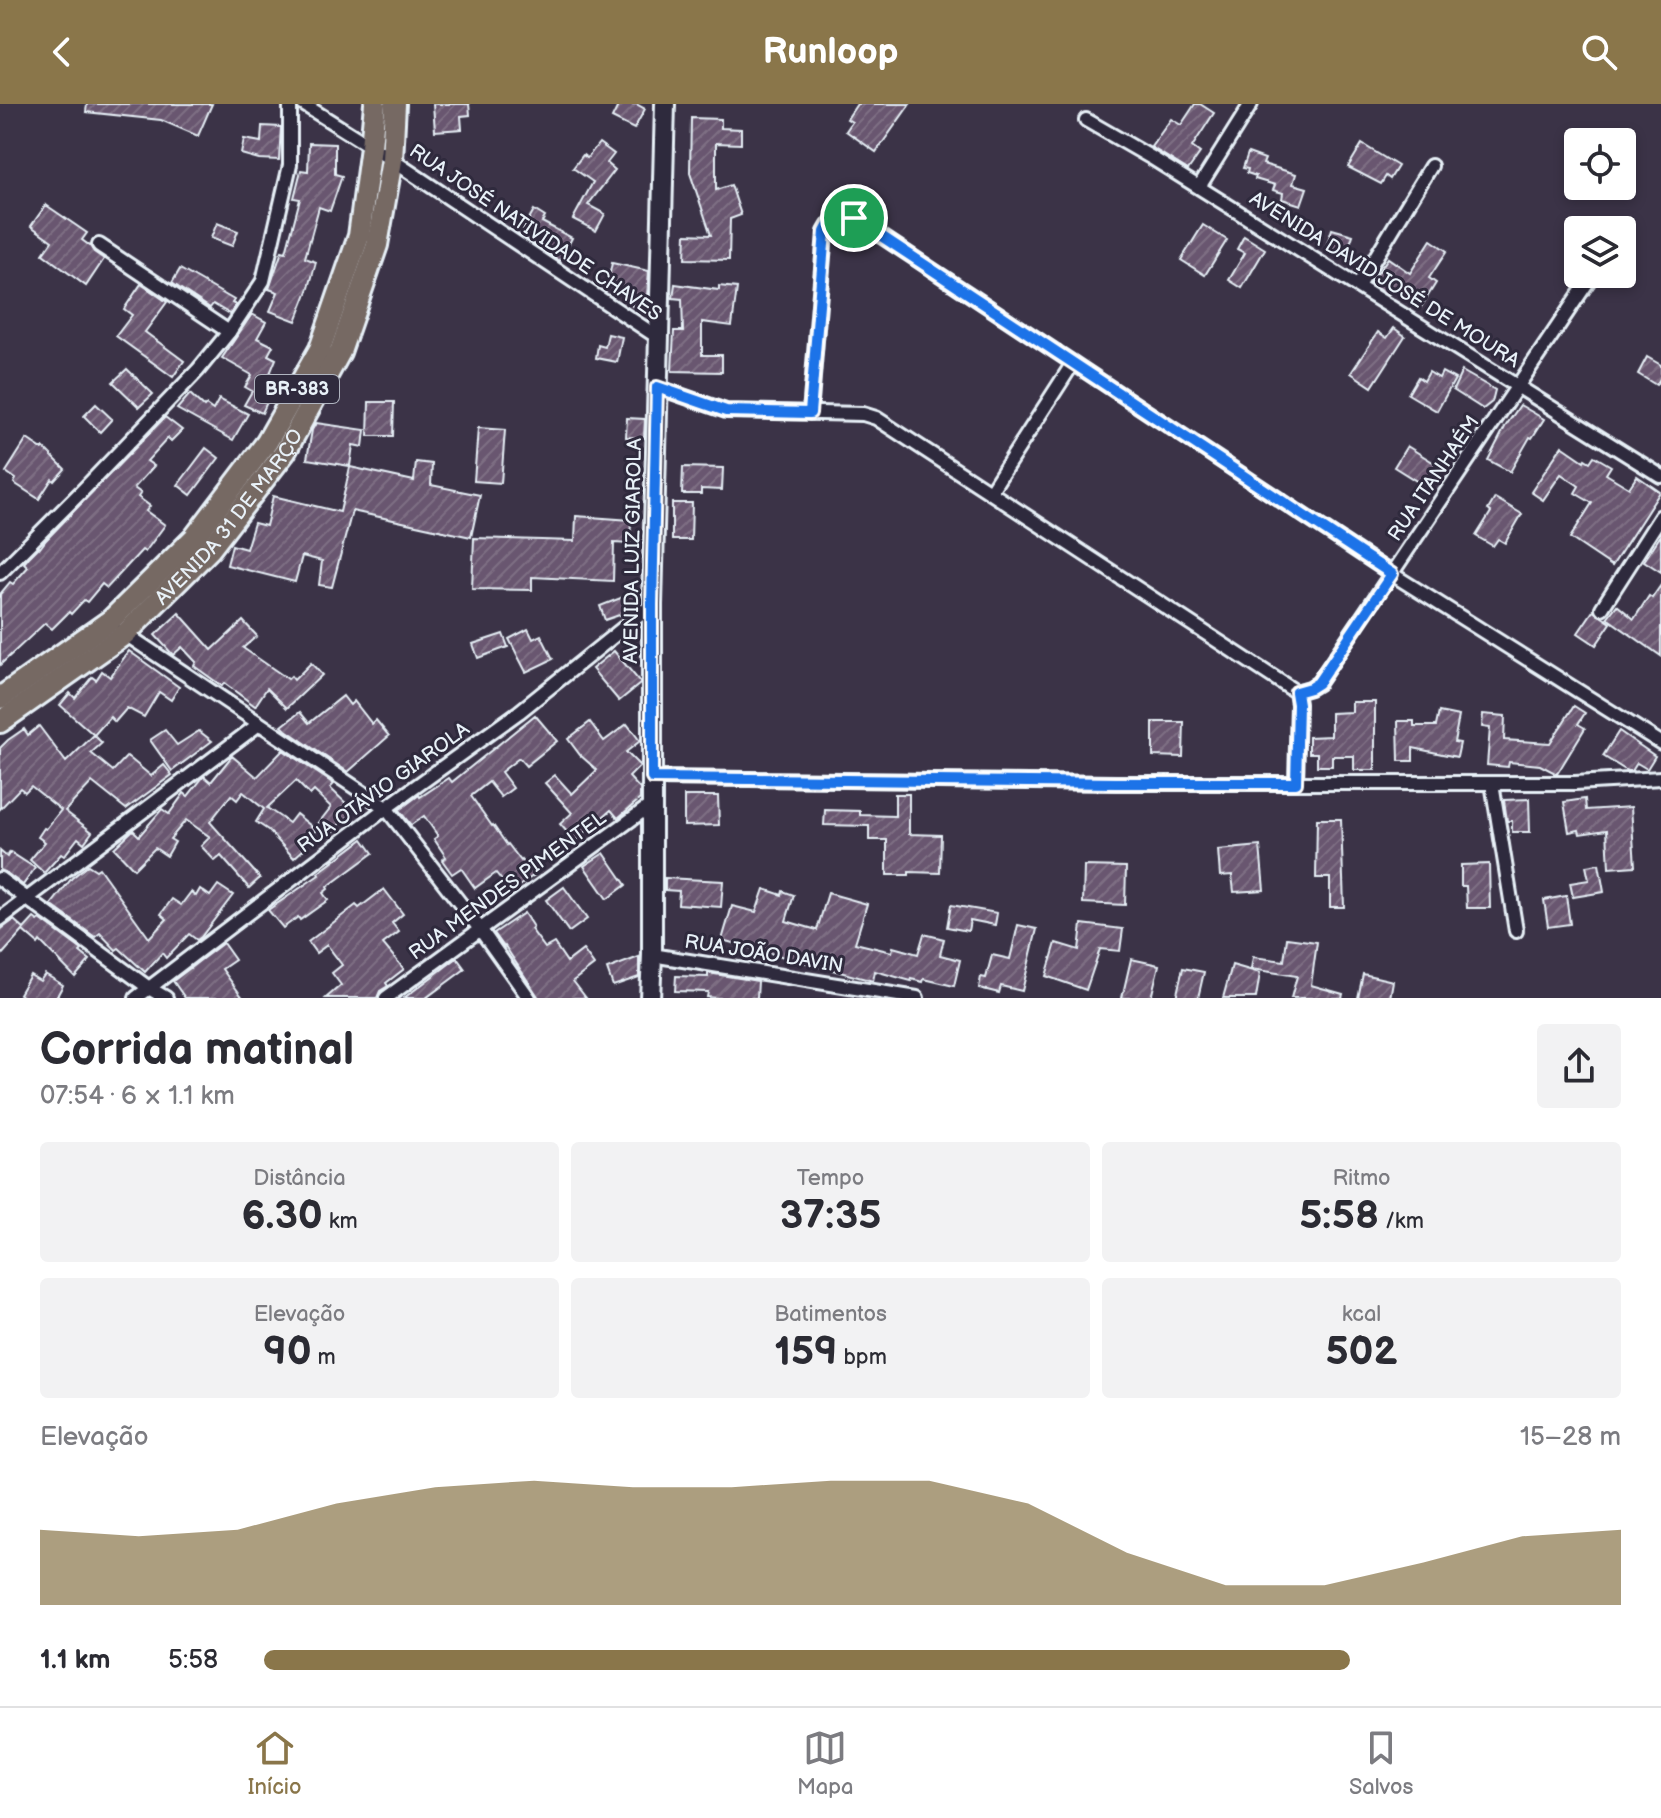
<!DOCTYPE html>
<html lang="pt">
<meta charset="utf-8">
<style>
body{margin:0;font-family:"Balsamiq Sans",sans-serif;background:#f2f2f3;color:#2b2b33;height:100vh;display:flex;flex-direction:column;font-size:30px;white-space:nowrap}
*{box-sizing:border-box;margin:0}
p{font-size:26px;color:#7c7c81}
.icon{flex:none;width:44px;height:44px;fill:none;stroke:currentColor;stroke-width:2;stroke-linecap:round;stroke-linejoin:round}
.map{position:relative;height:894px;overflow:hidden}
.details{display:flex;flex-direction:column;background:#fff;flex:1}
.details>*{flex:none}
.controls{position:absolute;left:1564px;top:24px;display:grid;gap:16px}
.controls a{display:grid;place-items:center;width:72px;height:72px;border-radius:8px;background:#fff;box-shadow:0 4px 12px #0003;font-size:40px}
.pin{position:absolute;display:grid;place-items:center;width:68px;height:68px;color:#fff;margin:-34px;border:4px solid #fff;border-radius:50%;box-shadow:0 2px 8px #0007}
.round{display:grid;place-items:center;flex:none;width:84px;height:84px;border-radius:8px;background:#f2f2f3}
.head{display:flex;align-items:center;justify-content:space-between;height:136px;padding:0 40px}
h1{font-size:44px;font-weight:700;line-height:60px}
.figures{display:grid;grid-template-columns:repeat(3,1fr);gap:12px;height:136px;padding:8px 40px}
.figures div{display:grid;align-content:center;border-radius:8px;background:#f2f2f3;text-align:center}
.figures b{font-size:40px;font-weight:700}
.figures small{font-size:22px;font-weight:400}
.figures p{font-size:22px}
.chart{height:224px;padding:16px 40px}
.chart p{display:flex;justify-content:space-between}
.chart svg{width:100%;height:144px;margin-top:8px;fill:#8a764a;opacity:.7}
ul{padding:0 40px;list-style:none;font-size:26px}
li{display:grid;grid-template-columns:128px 96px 1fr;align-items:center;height:60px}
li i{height:20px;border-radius:10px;background:#8a764a}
header{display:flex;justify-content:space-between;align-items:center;height:104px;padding:0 40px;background:#8a764a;color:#fff;font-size:36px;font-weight:700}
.tabs{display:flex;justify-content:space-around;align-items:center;height:112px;border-top:2px solid #e1e1e2;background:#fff;font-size:22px;color:#7c7c81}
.tabs a{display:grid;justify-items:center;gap:4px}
.tabs .current{color:#8a764a}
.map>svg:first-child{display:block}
.building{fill:url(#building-hatch);stroke:#e8f1f8;stroke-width:2}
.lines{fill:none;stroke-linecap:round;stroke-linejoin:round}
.street-casing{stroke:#e8f1f8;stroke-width:18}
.secondary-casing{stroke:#e8f1f8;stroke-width:24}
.primary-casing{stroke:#e8f1f8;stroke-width:26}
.street{stroke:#2f2a3d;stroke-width:12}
.secondary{stroke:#2f2a3d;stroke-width:18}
.primary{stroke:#766964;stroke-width:20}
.route-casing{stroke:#fff;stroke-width:16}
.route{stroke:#1a73e8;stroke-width:10}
.labels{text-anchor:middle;stroke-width:6;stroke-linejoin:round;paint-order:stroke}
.shield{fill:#2f2a3d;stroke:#b0b5c0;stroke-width:2}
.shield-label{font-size:18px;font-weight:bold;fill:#e8f1f8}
.street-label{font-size:20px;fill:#e8f1f8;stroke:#2f2a3d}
</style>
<header><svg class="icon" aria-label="back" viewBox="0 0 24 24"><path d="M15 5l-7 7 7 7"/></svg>Runloop<svg class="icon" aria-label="search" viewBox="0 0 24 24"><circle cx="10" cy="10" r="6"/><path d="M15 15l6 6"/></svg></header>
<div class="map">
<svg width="1661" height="894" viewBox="0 0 1661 894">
<defs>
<pattern id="building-hatch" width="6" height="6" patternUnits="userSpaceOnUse" patternTransform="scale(2)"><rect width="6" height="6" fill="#69566f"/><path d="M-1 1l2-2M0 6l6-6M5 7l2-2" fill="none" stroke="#7e6f84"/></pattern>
</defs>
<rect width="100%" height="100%" fill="#3b3347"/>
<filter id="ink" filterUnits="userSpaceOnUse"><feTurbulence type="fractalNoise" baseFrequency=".0125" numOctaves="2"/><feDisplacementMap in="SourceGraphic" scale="16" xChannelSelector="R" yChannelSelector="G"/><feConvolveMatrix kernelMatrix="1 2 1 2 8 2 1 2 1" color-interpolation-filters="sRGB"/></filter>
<g filter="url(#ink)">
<!-- building -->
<g class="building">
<path d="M87,0H212L198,32L161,16L86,8Z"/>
<path d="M433,0H469L470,11L461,12L462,25L435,27Z"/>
<path d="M619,0H636L645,5L634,25L612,14Z"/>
<path d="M857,0H910L876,48L846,27L852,18L847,15Z"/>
<path d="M1195,0H1200L1214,9L1192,43L1200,49L1188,66L1151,43L1171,15L1181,21Z"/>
<path d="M691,14L721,15V24L741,25V40L716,39V86L731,81L741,111L730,115L729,156L685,155L686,130L711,131L690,69Z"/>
<path d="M262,22L281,23L279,56L259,55L241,50L244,35L261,38Z"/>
<path d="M309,39L335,40V70L342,72L330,107L319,103L305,154L316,158L309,184L296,217L270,207L278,188L269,185L282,147L286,148L300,95L294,94L301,66L308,67Z"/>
<path d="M599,39L614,50L607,59L615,66L588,101L605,110L596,127L573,115L593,78L573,64L583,51L587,54Z"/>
<path d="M1362,40L1398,62L1390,75L1386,72L1381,80L1348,63Z"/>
<path d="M1248,49L1265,55L1263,60L1296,70L1293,80L1307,84L1301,101L1282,95L1283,89L1273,86L1275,81L1255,75L1256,72L1247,69L1248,65L1243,64Z"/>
<path d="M46,101L87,129L82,136L90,142L94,148L104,155L86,182L43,150L52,137L31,122Z"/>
<path d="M534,106L545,113L542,118L572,134L560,157L520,131Z"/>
<path d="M217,119L238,127L232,142L211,134Z"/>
<path d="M1203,121L1227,136L1205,171L1181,156Z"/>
<path d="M1332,125L1353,131L1347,149L1326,143Z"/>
<path d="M1244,132L1265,145L1242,184L1229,176L1245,149L1237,145Z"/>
<path d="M1431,136L1447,147L1429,174L1436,179L1421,203L1393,184L1388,191L1370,180L1388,154L1410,169Z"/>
<path d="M612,159L649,167L646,204L632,202L635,188L607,182Z"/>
<path d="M180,165L234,196L232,199L236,201L230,210L213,200L210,204L172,179Z"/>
<path d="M141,180L167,198L145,228L184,257L173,273L116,232L132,211L124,205Z"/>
<path d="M675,180L719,186V182L737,184L732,222L702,218V251H722V268L672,267L674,227H683L682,195L673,194Z"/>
<path d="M252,210L266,218L257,234L273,242L268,251L276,255L266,279L274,283L262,309L244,301L252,287L245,283L252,271L222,254Z"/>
<path d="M1394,224L1405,232L1372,283L1351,269L1378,228L1387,234Z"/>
<path d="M608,230L622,233L617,258L596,254L598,241L605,243Z"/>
<path d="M1647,253L1661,261V273L1656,281L1638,270Z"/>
<path d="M127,265L153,290L139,303L113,278Z"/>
<path d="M1462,267L1495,286L1492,298L1483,305L1453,286Z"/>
<path d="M1429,268L1439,274L1442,268L1455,275L1437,307L1408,290L1418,273L1424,277Z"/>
<path d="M190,290L204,303L206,301L213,306L219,295L248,310L233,336L177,305Z"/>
<path d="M369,298H394L393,332H368Z"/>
<path d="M96,300L112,315L100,328L84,312Z"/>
<path d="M1520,301L1544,315L1532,334L1530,333L1510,368L1488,356L1505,323Z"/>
<path d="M165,313L182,326L171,337L168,334L147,357L154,362L134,384L141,389L138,393L150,402L146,407L165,421L145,448L142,446L107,484L102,480L87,498L84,496L71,510L69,508L52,525L45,519L0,561V490L10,478L13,480L28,463L24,459L29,453L39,443L40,444L46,436Z"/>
<path d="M627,314L645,315L644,334L626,333Z"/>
<path d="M316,319L365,326L363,343L353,341L350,362L307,355L312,326Z"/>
<path d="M478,324L505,326L501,379L474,377Z"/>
<path d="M27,335L42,345L44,344L65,365L54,377L52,375L39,395L14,379L16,375L6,368Z"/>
<path d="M1407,342L1436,360L1423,381L1394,363Z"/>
<path d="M1562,342L1584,357L1585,355L1590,358L1594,352L1611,362L1606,370L1629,384L1637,372L1660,388L1612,462L1570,434L1592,399L1575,389L1579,382L1561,370L1543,396L1531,388Z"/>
<path d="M206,344L219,354L191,391L178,381Z"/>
<path d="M416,358L432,360L431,381L480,391L471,433L352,407L332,483L319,481L322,457L302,452L295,478L227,461L232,441L246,445L254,419L266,422L273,392L340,408L350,363L414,377Z"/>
<path d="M683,363L723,364L722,386L701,385V390H682Z"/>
<path d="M1495,394L1522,410L1505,439L1498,435L1493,442L1476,432L1491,408L1488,406Z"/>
<path d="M672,399H692L691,436H672Z"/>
<path d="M576,412L631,416L630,440L614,439L613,477L532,473V486L472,485L474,434L575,437Z"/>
<path d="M1661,431V468L1644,457Z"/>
<path d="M1661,481V552L1607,514L1617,501L1634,515L1649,492L1652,494Z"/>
<path d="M639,487L640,499L631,507L605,516L600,502Z"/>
<path d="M1593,507L1611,519L1596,541L1578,529Z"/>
<path d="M179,509L212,546L243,517L257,532L243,544L288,575L291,572L294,576L311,559L322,571L287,604L267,584L255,602L224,579L222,582L194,562L196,558L182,543L173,551L155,531Z"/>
<path d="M528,525L533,535L541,531L553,555L526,568L509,535Z"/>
<path d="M503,530L508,543L478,554L473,540Z"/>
<path d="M129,547L179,583L171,596L159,588L144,613L127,604L115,618L110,613L94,631L60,601L70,589L75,594L92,573L96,576L102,567L110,573Z"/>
<path d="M614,547L640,578V580L619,597L592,565Z"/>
<path d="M343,592L350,601L354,597L372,620L376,616L389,632L348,668L286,626L282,622L300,608L309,619Z"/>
<path d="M1352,598H1375V666H1354V652H1332V662H1317V649H1309V633L1331,632V609L1352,608Z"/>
<path d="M1574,602L1585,609L1578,620L1585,624L1557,670L1540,661L1509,658L1508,663L1487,661L1490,624L1482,623L1483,610L1505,612L1504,636L1550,639Z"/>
<path d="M1439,608L1459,612L1454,638L1460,639L1457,653L1413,644V657H1399L1398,617H1414V622H1436Z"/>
<path d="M535,611L557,637L526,662L519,654L501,668L513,684L501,693L489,678L471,692L492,722L493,721L507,741L508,740L521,757L522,756L534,771L511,788L496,769L475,784L461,764L452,770L442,756L446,753L434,735L438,732L424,712L411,721L399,706L419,691L420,693L449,674L452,678Z"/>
<path d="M590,618L604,637L627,620L640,637L626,648L640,662L629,673L640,685V695L618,714L611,706L575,737L560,720L572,709L545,679L555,671L572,690L597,666L580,651L568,635Z"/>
<path d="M1153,618H1184L1183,653L1153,652Z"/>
<path d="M39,622L66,658L94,631L102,639L91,649L113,667L127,652L151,672L164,661L172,671L126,705L92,678L65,707L92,728L84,739L78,734L64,752L61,750L44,769L30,756L45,738L38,733L44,724L46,725L61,706L31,682L25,688L20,684L0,705V644L8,636L24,625L28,631Z"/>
<path d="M165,626L177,641L199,627L212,637L172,667L150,636Z"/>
<path d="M1619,627L1655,652L1647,665L1637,659L1632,667H1627L1603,652Z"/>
<path d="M283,646L334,680L330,684L354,707L345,716L344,715L330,732L317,721L331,703L314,687L310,691L296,677L267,704L289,719L296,710L316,726L302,743L304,745L294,754L268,726L256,718L264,705L243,688L237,696L231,691L210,718L260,774L249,784L221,752L215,757L201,742L210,733L186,716L170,735L175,738L167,752L155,744L134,765L114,744L133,726L139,732L162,705L169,710L184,689L188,692L204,672L211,678L232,652L257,673Z"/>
<path d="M895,690H909V730L941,731L940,769L909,768V771H887V736H869V722L824,721L825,706L860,707V711L895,712Z"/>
<path d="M684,692H718L719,721L684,722Z"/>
<path d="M1529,695L1530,728H1512V717H1507L1504,696Z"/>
<path d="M1585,695L1586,706L1631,703L1635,762L1609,764L1607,726L1580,730L1579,726L1569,728L1564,698Z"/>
<path d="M1317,715H1341L1344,803H1330V774H1316Z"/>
<path d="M363,735L373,749L327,783L328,785L323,789L328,796L300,816L298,813L283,824L268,806L319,771L318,769Z"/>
<path d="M1260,742L1264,786L1234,788L1232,771L1220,772L1218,746Z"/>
<path d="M0,747L7,753L10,748L35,764L23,781L5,768L0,766Z"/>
<path d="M604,749L626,781L607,795L584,762Z"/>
<path d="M1489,760L1490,804H1467L1466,782H1461V761Z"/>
<path d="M1599,760L1604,788L1573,793L1570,779L1589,776L1586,762Z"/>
<path d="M88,761L96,766L99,764L149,834L167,815L161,810L172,795L181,801L191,788L196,792L200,785L210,792L218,781L233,791L201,833L197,836L189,830L166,854L162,849L145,868L119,844L116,846L100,829L95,833L51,801L72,774Z"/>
<path d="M1084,762L1126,763L1125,801L1083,799Z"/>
<path d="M665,774L723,777L721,803L678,800L679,787L665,786Z"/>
<path d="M564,783L587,815L569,828L546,796Z"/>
<path d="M384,785L403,810L392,819L399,828L383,840L404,865L386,879L388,882L380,887L377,894H326L341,881L332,869L342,861L327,841L316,849L308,838L356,801L359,804Z"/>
<path d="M764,785L782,791L783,787L794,791L786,817L817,826L828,789L867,800L855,839L892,848L893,843L918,850L924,830L944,835L940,851L960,856L954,882L924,875L923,878L911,875V877L875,867L873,877L722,836L732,802L756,808Z"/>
<path d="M1566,792L1570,820L1548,823L1544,796Z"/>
<path d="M951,801L997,809L995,821L970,816L968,827L947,823Z"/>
<path d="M524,809L533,823L531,825L545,844L554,839L567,858L583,846L594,861L573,877L586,894H539L505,842L504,843L494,829Z"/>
<path d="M34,814L38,817L40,815L82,846L80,848L90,856L75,873L40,837L38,840L23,827L0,853V826L14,816L24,825Z"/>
<path d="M1082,820L1123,825L1120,847L1100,845L1086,886L1046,872L1056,839L1079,846Z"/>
<path d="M1018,821L1037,825L1022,887L1001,882L999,889L979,884L981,873L986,874L992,851L1010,855Z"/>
<path d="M1287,834L1317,838L1311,881L1343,890L1342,894H1291L1297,872L1251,865L1253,853L1284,857Z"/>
<path d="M223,839L235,856L222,865L243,894H185L173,877Z"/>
<path d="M639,853V873L613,882L607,865Z"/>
<path d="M457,854L465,865L426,894H404Z"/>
<path d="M1131,855L1159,861L1151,894H1122Z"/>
<path d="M1232,861L1260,869L1256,894H1223Z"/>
<path d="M1183,864L1204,868L1198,894H1176Z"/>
<path d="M708,869L758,877L757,894H717L707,893L708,888L675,887L676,872L708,873Z"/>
<path d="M45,870L63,881L56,894H26L19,890L30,871L40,877Z"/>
<path d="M1363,870L1393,877L1390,894H1358Z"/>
</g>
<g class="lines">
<defs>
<g id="street">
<path d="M303,0L392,56L659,234"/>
<path d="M1086,16L1152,54L1661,372"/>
<path d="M1199,83L1251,0"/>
<path d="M99,141L229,228"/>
<path d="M1358,182L1431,62"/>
<path d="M657,283L726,307L863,310L876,314L1296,588L1298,600L1296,679"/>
<path d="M810,309L825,128C833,113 838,108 854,114L1392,470L1661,639"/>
<path d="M990,388L1073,259"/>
<path d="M0,469L84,385L198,266L229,228L263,177L290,61V0"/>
<path d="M1602,504L1661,412"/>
<path d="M121,527L386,704L480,825L529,894"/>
<path d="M1296,588L1310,584L1318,579L1593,170"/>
<path d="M652,674L1116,679H1575L1661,674"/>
<path d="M1492,679L1516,827"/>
<path d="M0,775L149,884L166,894"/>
<path d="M0,815L259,620"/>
<path d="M652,851L917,894"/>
<path d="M136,894L386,704L519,608L652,501"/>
<path d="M386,894L651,701"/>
</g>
<path id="secondary" d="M650,894L652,851V501L665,0"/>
<g id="primary">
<path d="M0,594L111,516L194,434L267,338L320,245L359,132L371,43L375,0"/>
<path id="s1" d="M0,618L125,530L210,445L285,348L340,248L377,141L392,56L395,0"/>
</g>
</defs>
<!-- street casing -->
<use href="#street" class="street-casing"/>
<!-- secondary casing -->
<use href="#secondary" class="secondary-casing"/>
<!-- primary casing -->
<use href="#primary" class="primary-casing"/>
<!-- street -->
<use href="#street" class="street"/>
<!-- secondary -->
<use href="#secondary" class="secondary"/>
<!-- primary -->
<use href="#primary" class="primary"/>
</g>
</g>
<g class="lines" filter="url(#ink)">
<defs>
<path id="route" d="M844,111L854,114L1392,470L1318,579L1310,584L1296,588L1298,600L1296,679H1116L652,674V501L657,283L726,307L810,309L825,128C830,118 833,114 844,111Z"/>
</defs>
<!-- route casing -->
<use href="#route" class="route-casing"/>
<!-- route -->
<use href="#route" class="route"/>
</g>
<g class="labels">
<!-- shield labels -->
<rect class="shield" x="255" y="271" width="84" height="28" rx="6"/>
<g class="shield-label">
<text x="297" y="291">BR-383</text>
</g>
<!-- street labels -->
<g class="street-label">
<text transform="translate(536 128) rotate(34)" y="7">RUA JOSÉ NATIVIDADE CHAVES</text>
<text transform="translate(1385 175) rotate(32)" y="7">AVENIDA DAVID JOSÉ DE MOURA</text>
<text transform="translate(1433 374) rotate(-56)" y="7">RUA ITANHAÉM</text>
<text dy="7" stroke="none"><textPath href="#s1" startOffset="310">AVENIDA 31 DE MARÇO</textPath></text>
<text transform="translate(632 447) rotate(-89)" y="7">AVENIDA LUIZ GIAROLA</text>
<text transform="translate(383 683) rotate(-36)" y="7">RUA OTÁVIO GIAROLA</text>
<text transform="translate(507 781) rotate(-36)" y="7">RUA MENDES PIMENTEL</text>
<text transform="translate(764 849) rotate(9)" y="7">RUA JOÃO DAVIN</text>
</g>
</g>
</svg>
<div class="controls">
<a><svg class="icon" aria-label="locate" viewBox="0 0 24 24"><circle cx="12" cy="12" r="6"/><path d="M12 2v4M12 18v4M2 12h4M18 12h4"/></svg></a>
<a><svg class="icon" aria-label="layers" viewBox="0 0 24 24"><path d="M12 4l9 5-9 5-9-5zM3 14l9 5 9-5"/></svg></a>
</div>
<div class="pin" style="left:854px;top:114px;background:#1e9e55"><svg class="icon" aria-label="arrive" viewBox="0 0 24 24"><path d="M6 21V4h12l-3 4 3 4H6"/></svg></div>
</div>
<section class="details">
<div class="head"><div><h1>Corrida matinal</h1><p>07:54 · 6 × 1.1 km</p></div><a class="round"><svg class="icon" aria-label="share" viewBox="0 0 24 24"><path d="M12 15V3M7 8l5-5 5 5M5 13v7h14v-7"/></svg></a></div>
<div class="figures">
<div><p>Distância</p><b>6.30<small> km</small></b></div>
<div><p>Tempo</p><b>37:35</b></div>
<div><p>Ritmo</p><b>5:58<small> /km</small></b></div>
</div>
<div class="figures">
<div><p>Elevação</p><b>90<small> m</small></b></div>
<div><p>Batimentos</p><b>159<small> bpm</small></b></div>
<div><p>kcal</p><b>502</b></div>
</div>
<div class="chart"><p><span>Elevação</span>15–28 m</p>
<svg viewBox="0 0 160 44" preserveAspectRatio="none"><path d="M0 44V21L10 23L20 21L30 13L40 8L50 6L60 8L70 8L80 6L90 6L100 13L110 28L120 38L130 38L140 31L150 23L160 21V44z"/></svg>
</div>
<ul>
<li><b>1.1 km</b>5:58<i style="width:80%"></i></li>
</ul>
</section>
<nav class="tabs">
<a class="current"><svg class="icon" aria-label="home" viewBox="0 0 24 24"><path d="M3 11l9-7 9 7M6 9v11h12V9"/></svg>Início</a>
<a><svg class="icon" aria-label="map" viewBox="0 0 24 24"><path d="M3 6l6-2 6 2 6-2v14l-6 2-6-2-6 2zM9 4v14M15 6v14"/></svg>Mapa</a>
<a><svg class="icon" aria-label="saved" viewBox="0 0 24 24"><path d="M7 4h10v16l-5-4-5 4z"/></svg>Salvos</a>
</nav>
